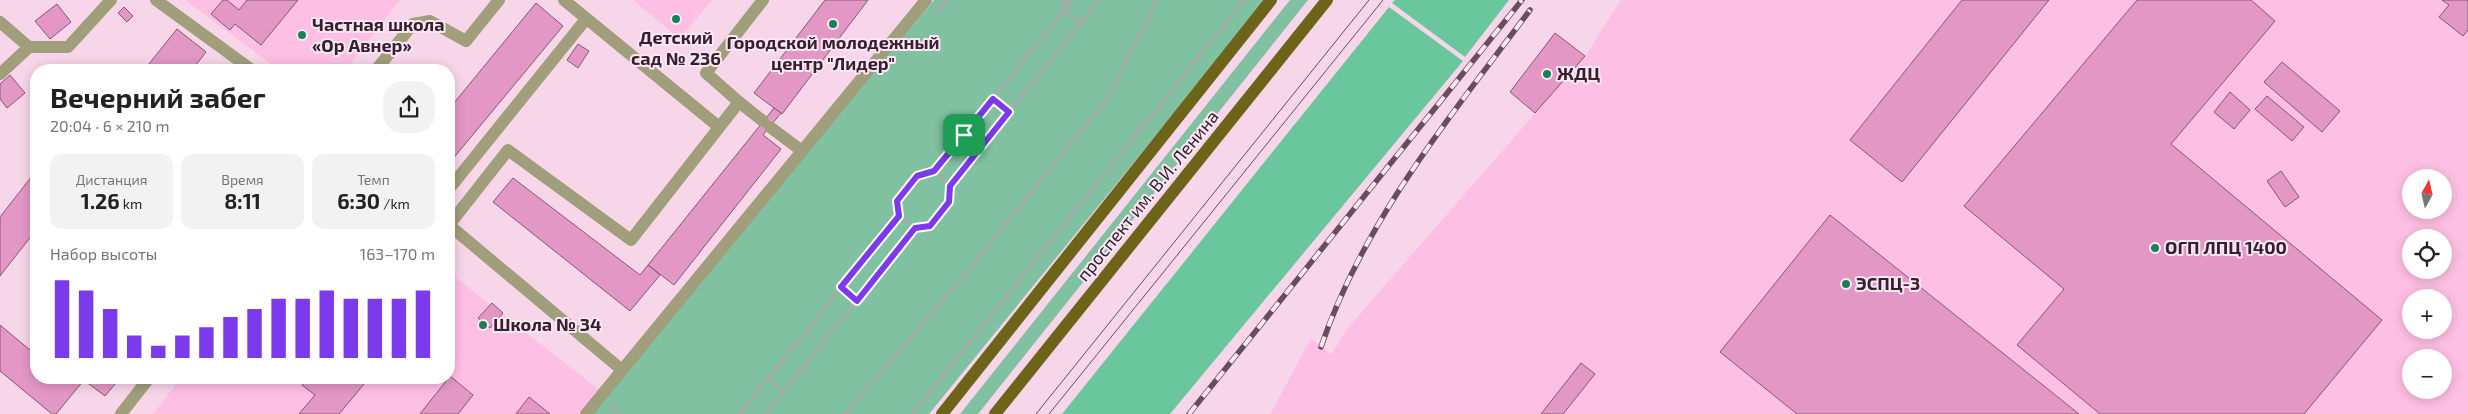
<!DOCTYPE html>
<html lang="ru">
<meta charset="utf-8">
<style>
body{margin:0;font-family:"Exo 2",sans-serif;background:#f2f2f2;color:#222;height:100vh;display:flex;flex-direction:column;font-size:19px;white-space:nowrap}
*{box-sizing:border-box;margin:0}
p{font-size:16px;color:#767676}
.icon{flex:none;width:28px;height:28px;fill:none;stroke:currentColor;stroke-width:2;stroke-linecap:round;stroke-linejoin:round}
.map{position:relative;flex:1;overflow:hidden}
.details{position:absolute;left:30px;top:64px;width:425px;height:320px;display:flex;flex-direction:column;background:#fff;border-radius:20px;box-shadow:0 2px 12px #0003}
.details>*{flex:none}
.needle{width:32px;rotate:8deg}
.fabs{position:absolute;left:2402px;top:169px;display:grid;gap:10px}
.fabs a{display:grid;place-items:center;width:50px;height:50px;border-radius:50%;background:#fff;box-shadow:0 2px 12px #0003;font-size:25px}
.pin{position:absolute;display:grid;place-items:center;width:42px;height:42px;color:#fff;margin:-21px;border-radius:10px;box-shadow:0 2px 8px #0006}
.round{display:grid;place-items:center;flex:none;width:52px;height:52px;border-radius:20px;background:#f2f2f2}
.head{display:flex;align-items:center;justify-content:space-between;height:85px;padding:0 20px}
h1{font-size:28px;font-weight:700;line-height:38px}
.metrics{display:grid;grid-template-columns:repeat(3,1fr);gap:8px;height:85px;padding:5px 20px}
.metrics div{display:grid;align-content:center;border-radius:12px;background:#f2f2f2;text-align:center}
.metrics b{font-size:21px;font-weight:700}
.metrics small{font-size:14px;font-weight:400}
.metrics p{font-size:14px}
.chart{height:140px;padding:10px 20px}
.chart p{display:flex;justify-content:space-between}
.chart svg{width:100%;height:90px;margin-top:5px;stroke:#7c3aed;stroke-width:6}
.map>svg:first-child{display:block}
.built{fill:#febfe4;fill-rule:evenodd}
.green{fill:#80c1a1}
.forest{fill:#6ac79d}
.building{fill:#e397c5;stroke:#875674}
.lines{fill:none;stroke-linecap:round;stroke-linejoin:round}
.path{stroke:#bd9fb0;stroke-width:3;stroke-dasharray:4 2.5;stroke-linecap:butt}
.minor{stroke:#a19e7b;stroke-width:12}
.major{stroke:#6d641a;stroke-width:12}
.tram{stroke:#664e5d;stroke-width:1}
.rail-casing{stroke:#664e5d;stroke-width:5.5}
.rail{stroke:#fee7f4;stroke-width:4;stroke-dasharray:11;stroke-linecap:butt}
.route-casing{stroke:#fff;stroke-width:10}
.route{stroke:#7c3aed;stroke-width:6}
.poi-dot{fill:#1a805a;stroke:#fee7f4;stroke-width:2}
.labels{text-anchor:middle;stroke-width:4;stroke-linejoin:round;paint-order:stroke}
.poi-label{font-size:18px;font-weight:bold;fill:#35202d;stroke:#fee7f4;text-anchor:start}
.street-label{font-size:18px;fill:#35202d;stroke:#fee7f4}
</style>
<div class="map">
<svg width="2468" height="414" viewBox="0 0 2468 414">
<rect width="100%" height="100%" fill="#f8d6ea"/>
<!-- built -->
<g class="built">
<path d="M185,0H400L346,70H279Z"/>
<path d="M633,0H712L680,39Z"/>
<path d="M1621,0H2468V414H1270L1311,338L1331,355L1346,330L1585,56ZM2411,178H2444V210H2411ZM2411,238H2444V270H2411ZM2411,298H2444V330H2411ZM2411,358H2444V390H2411Z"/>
<path d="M449,272L598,389L578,414H153L181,378H449Z"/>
</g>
<!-- green -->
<g class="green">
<path d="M934,0H1266L929,414H590Z"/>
<path d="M1290,0H1308L978,414H960Z"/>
</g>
<!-- forest -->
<g class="forest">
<path d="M1395,0H1509L1465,57L1392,3Z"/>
<path d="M1389,7L1463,61L1170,414H1062Z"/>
</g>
<!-- building -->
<g class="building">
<path d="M223,0H227L239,10L247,0H298L261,45L235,24L230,30L211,14Z"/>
<path d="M825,0H868L782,114L754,93Z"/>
<path d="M1962,0H2049L1902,182L1850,140Z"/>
<path d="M2137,0H2251L2275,21L2171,144L2382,320L2304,414H2100L2017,345L2064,289L1964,206Z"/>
<path d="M2442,0H2468V30L2463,36L2439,17L2449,5Z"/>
<path d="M536,3L563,26L451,161L449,159V109Z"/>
<path d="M57,4L71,22L50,39L35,21Z"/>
<path d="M124,7L133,16L127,22L118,13Z"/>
<path d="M177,29L206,52L192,70H144Z"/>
<path d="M1555,33L1585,56L1535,113L1510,92Z"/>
<path d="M578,44L589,51L578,68L567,60Z"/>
<path d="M2282,62L2340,111L2322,132L2264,82Z"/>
<path d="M10,75L25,93L7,108L0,99V84Z"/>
<path d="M2230,92L2250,110L2234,129L2214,112Z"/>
<path d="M2267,96L2304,127L2292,141L2255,109Z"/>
<path d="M774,108L781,113L763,135L781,149L674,285L648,265Z"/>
<path d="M36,171V230L0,276V217Z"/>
<path d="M2281,171L2299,197L2285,207L2267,181Z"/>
<path d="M513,178L640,275L648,265L660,275L630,311L493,202Z"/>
<path d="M1830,215L2079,414H1797L1720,352Z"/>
<path d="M492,303L503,313L490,328L478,318Z"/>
<path d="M0,325L36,355V378H63L68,381L71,378H81L84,380L56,414H52L0,371Z"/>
<path d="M1581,363L1595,374L1563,414H1541Z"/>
<path d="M450,376L473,395L458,414H420Z"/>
<path d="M81,378H120L105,396Z"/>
<path d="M308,378H369L339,414H299L315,395L302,385Z"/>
<path d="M529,397L550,414H516Z"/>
</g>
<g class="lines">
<!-- path -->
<g class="path">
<path d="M1065,0L1064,10L1080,24"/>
<path d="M937,12L947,0"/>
<path d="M993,99L1009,113"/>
<path d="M935,171L950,185"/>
<path d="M899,216L915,228"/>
<path d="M841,287L857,301"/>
<path d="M768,379L784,392"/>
<path d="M610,405L621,414"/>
<path d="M739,414L899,216L897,201L917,176L935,171L1072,0"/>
<path d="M766,414L915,228L930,226L949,202L950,185L1099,0"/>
<path d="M845,414L961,279L1107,99L1157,0"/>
<path d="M912,414L1244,0"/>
</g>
<!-- minor -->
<g class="minor">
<path d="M156,0L252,70"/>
<path d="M564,0L719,127"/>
<path d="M0,22L29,47H68L111,0"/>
<path d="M376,70L413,24L430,21L466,41L499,0"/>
<path d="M0,74L29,47"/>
<path d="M739,102L763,121"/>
<path d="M770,127L802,151"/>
<path d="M449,189L586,19"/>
<path d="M449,225L508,150L631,240L739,102L706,73L763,0"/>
<path d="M449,225L622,370"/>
<path d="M121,414L149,378"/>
<path d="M586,414L926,0"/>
</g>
<!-- major -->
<g class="major">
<path d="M942,414L1271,0"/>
<path d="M995,414L1327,0"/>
</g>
<!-- tram -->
<g class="tram">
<path d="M1036,414L1369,0"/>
<path d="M1049,414L1383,0"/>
</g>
<defs>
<g id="rail">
<path d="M1321,347C1364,220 1451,116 1530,10"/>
<path d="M1189,414L1522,0"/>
</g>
</defs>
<!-- rail casing -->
<use href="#rail" class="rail-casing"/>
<!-- rail -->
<use href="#rail" class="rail"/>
</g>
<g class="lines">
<defs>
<path id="route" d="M993,99L1009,112L950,186L949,202L930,226L915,228L857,301L841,287L899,216L897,201L917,176L934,171Z"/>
</defs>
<!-- route casing -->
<use href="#route" class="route-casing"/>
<!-- route -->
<use href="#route" class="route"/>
</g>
<!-- markers -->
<g class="poi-dot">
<circle cx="676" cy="19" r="5"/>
<circle cx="833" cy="24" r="5"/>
<circle cx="302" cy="35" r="5"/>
<circle cx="1547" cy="74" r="5"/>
<circle cx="2155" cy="248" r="5"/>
<circle cx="1846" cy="284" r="5"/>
<circle cx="483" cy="325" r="5"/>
</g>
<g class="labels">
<!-- poi labels -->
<g class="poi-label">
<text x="312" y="31">Частная школа<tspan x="312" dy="21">«Ор Авнер»</tspan></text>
<text x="676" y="44" text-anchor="middle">Детский<tspan x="676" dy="21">сад № 236</tspan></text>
<text x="833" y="49" text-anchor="middle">Городской молодежный<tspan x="833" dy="21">центр "Лидер"</tspan></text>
<text x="1557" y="80">ЖДЦ</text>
<text x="2165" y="254">ОГП ЛПЦ 1400</text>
<text x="1856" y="290">ЭСПЦ-3</text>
<text x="493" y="331">Школа № 34</text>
</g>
<!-- street labels -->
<g class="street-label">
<text transform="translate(1148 196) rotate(-51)" y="6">проспект им. В.И. Ленина</text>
</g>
</g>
</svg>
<div class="fabs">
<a><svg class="needle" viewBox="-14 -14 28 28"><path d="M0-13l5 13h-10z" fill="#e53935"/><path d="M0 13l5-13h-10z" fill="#767676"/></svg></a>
<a><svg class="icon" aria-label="locate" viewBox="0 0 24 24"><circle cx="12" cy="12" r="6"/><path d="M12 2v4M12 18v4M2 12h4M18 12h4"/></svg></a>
<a>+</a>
<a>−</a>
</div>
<div class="pin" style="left:964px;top:135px;background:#1e9e55"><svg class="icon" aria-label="arrive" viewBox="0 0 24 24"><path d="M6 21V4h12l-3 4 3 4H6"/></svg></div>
<section class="details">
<div class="head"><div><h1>Вечерний забег</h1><p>20:04 · 6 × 210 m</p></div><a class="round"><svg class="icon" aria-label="share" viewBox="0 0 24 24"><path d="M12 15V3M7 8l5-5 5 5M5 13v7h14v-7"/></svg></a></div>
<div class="metrics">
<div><p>Дистанция</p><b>1.26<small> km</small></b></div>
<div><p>Время</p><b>8:11</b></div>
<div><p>Темп</p><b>6:30<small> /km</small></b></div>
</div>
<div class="chart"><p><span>Набор высоты</span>163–170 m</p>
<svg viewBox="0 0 160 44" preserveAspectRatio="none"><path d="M5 44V6M15 44V11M25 44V20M35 44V33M45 44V38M55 44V33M65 44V29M75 44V24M85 44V20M95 44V15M105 44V15M115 44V11M125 44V15M135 44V15M145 44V15M155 44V11"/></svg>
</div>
</section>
</div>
